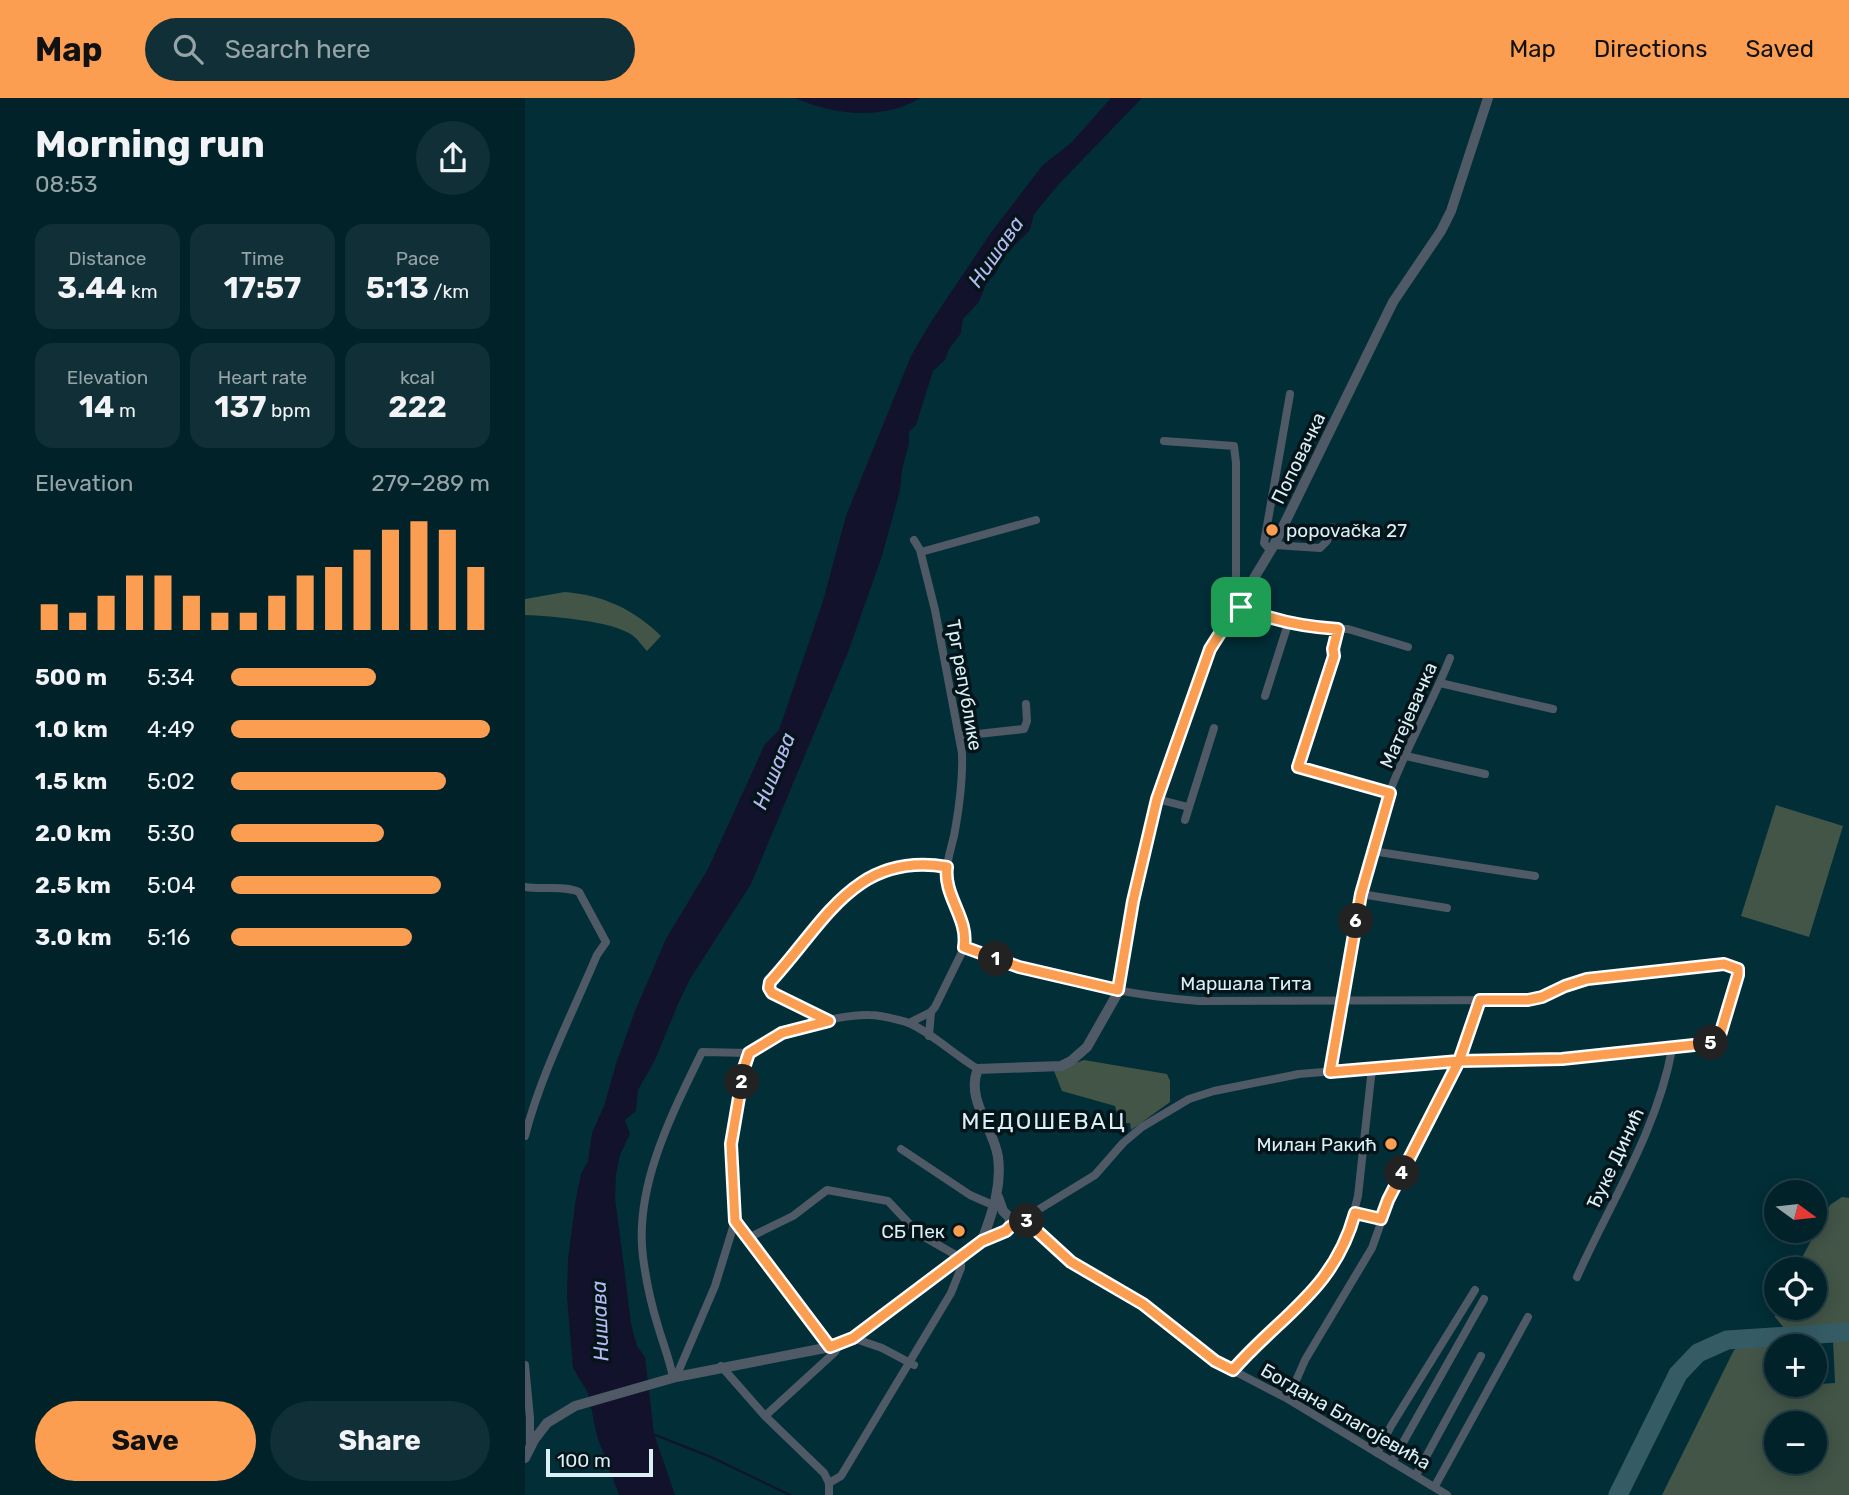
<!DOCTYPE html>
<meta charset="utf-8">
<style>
body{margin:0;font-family:Rubik,sans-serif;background:#102f36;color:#f1f3f6;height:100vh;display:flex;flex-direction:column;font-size:26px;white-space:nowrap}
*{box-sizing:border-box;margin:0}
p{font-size:23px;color:#96a4a8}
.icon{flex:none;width:38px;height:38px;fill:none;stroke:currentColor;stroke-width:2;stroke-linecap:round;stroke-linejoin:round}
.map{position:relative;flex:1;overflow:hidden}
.drawer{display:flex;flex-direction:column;background:#02222a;width:525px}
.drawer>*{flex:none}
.needle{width:46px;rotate:105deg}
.controls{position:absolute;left:1239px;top:1082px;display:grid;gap:14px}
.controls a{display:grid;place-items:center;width:63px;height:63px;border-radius:50%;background:#02222a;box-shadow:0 4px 18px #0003,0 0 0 2px #233f47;font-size:35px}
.scale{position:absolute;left:21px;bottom:18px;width:107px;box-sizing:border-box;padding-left:7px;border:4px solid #daeff6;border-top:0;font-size:19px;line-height:24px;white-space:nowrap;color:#daeff6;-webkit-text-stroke:5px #041418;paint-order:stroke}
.pin{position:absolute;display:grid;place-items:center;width:60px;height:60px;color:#fff;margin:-30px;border-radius:14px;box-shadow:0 4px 10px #0006}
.km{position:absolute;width:35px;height:35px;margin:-18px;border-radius:50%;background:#222;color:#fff;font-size:19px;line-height:35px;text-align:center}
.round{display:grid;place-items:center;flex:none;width:74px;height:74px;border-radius:37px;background:#102f36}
.headline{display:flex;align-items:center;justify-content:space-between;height:119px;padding:0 35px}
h1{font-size:38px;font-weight:700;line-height:52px}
.stats{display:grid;grid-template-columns:repeat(3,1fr);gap:10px;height:119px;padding:7px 35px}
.stats div{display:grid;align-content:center;border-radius:18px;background:#102f36;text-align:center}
.stats b{font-size:30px;font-weight:700}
.stats small{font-size:19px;font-weight:400}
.stats p{font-size:19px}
.chart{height:196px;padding:14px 35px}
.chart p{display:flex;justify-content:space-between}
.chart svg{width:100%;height:126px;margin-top:7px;stroke:#fb9e52;stroke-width:6}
.cta{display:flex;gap:14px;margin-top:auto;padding:14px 35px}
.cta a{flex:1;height:80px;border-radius:42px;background:#fb9e52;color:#111;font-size:28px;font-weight:700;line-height:80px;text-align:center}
.cta a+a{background:#102f36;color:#f1f3f6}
ul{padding:0 35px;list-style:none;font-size:23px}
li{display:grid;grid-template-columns:112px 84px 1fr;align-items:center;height:52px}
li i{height:18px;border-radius:9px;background:#fb9e52}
header{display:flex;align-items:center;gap:42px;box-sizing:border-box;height:98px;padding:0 35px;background:#fb9e52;color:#111}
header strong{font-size:33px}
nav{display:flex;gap:38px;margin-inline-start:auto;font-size:24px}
.search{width:490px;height:63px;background:#102f36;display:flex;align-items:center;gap:18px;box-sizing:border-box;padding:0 24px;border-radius:38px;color:#96a4a8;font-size:26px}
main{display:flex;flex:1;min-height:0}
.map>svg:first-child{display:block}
.green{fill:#425547;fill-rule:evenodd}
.water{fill:#12122d}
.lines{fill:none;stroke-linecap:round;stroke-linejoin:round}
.stream{stroke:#12122d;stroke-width:2}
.taxiway{stroke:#355c65;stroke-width:19}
.minor{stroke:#4f5a66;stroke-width:8}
.tertiary{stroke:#4f5a66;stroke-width:10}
.route-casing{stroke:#fff;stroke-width:14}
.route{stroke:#fb9e52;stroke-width:9}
.poi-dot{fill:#fb9e52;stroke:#041418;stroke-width:2.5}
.labels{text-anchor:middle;stroke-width:7;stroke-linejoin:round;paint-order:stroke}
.street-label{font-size:19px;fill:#daeff6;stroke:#041418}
.poi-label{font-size:19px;fill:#daeff6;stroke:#041418;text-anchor:end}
.water-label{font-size:21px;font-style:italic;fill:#b4b9f3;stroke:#041418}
.quarter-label{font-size:23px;letter-spacing:2px;fill:#daeff6;stroke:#041418}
</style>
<header>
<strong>Map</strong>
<div class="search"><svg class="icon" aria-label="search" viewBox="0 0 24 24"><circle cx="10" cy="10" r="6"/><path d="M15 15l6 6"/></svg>Search here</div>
<nav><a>Map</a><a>Directions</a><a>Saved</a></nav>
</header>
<main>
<section class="drawer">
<div class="headline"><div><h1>Morning run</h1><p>08:53</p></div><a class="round"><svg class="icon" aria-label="share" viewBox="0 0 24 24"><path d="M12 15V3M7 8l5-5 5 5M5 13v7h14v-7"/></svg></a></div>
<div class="stats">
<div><p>Distance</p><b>3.44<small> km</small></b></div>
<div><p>Time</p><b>17:57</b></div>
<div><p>Pace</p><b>5:13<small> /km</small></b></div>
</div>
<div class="stats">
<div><p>Elevation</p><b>14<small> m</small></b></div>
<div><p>Heart rate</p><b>137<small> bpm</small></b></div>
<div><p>kcal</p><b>222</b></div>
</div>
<div class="chart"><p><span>Elevation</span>279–289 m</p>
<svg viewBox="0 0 160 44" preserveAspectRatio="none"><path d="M5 44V35M15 44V38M25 44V32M35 44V25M45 44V25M55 44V32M65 44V38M75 44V38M85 44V32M95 44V25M105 44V22M115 44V16M125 44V9M135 44V6M145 44V9M155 44V22"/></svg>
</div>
<ul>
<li><b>500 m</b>5:34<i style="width:56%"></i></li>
<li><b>1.0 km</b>4:49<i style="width:100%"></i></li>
<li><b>1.5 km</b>5:02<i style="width:83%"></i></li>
<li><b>2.0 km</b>5:30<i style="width:59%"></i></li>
<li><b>2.5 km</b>5:04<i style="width:81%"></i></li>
<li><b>3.0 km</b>5:16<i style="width:70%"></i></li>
</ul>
<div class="cta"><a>Save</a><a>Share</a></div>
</section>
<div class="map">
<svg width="1324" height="1397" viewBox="0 0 1324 1397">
<rect width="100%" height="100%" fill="#022e38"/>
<!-- green -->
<g class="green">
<path d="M40,494C77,497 109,511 136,538L122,553C117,548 113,541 107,537C88,523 25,518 0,517V501Z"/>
<path d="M1251,707L1318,728L1284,839L1216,818Z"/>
<path d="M559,962L642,976L645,983V1004L606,1032L605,1025H595L590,1008L537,993L529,973Z"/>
<path d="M1317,1099L1324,1100V1225L1266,1232L1259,1230L1250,1219L1251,1209H1290V1171H1271L1305,1107Z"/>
<path d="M1324,1240V1397H1137L1209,1252L1215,1249L1263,1245V1248H1251V1286L1267,1288L1310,1285L1308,1242ZM1251,1325H1290V1363H1251Z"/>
</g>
<!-- water -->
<g class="water">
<path d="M270,0H395C358,23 309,17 270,0Z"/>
<path d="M586,0H617L534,86L509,116L505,132L479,158L471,175L461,186L454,204L438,221L436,235L424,251L420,262L408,273L391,327L384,334V345L377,372L375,392L357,458L323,554L226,786L165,881L153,906L130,962L113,992L111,1013L100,1022L105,1036L95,1057L91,1077L90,1100L99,1169L106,1226L112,1248L120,1259L129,1336L150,1397H94L72,1338L63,1295L48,1270L42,1199L43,1161L51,1100L56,1076L63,1063L67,1035L79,1008L91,966L110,913L141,841L183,771L240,646L254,632L298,503L321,418L386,258L404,227L465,136L517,68L547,44Z"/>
</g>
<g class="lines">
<!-- stream -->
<path class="stream" d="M128,1336L186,1359L265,1397"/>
<!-- taxiway -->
<path class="taxiway" d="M1093,1397L1153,1276L1173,1255L1202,1242L1324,1234"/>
<!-- minor -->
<g class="minor">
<path d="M639,343L709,348L711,365V500L713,507L763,526L783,530L823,531L883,549"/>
<path d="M749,447L795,450L802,443L807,429"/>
<path d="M746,453L739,445L765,296"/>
<path d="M396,454L511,422"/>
<path d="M813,531L808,551L809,558L773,669L865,695"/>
<path d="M915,585L1028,611"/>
<path d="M740,598L763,526"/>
<path d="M434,638L499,631L502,623L501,606"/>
<path d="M881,658L960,676"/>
<path d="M632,701L663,709"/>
<path d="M660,722L689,630"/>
<path d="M847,753L1010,778"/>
<path d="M0,789C17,792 40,787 54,794L81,844L72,857C47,916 16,976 0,1038"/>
<path d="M836,796L922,810"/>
<path d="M439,850C515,877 594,897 674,903L1003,902C1023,897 1040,886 1060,882C1103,874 1148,872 1192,866L1206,867L1213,871C1214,887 1200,935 1188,945L1036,961L934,963L774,976L689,993L664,1001L617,1029L598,1045L570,1077L485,1129"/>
<path d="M304,923L247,895L244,890L245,884C299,827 329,753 422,769"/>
<path d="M384,925L406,914L410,909L439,850C443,820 420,802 421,776C422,763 426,750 429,738C434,711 438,682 437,655L410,512L395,452L389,442"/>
<path d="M404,938L406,914"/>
<path d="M805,973C820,881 833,785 864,696C881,649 907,606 925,560"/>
<path d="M376,1051L445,1097L470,1108"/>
<path d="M830,1115L857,1121"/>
<path d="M499,1121L546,1165L618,1207L690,1263L763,1301L922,1397"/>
<path d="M210,1123L305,1249"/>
<path d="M223,1140L268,1118L302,1092L363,1103L394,1136L436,1160V1170L426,1195L316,1378L304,1385"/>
<path d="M1052,1179C1085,1105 1132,1033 1147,951"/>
<path d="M328,1240L357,1250L389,1267"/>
<path d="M0,1267L5,1320V1347"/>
<path d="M196,1268L240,1318L299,1375L304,1385V1397"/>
<path d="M708,1272L785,1197L813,1156L822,1140L833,1098L847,970"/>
<path d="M151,1279L190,1188L210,1123L206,1046L220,966C228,935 315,916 344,917C357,917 369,921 381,924C402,931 432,959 453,971"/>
<path d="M148,1280C145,1262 138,1246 133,1228C126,1206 121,1182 118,1159C109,1088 147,1016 177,954L224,955"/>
<path d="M763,1301L780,1262L847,1150L864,1102L934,963L955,902"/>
<path d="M240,1318L310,1254L315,1246"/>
<path d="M852,1355L866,1328L950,1192"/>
<path d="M867,1364L959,1201"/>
<path d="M891,1377L956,1258"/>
<path d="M910,1388L1003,1219"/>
</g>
<!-- tertiary -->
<g class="tertiary">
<path d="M457,1143C467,1115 477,1090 473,1059C469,1030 440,1001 453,971L536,968L546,963L562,949L591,898L628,714L686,551L749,447L868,204L916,133L926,113L963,0"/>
<path d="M0,1360L9,1342L22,1325L50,1308L151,1279L305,1249L328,1240L457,1143L484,1131L485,1120L478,1113L473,1099"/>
</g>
</g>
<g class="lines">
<defs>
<path id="route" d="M716,509L713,507L685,551L632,701L608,803L593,892L494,869L439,849C444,820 418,798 422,769C329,753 299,826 245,884L244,890L247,895L304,923L257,935L224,955L219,970L206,1046L210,1123L305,1249L328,1240L457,1143L481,1133L485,1129L499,1121L546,1164L618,1206L690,1263L708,1272C756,1217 809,1192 830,1115L856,1121L863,1102L934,963L955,902H1003L1017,899L1040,888L1062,881L1199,866L1213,871V877L1195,937L1188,945L1037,961L934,963L805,974L836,796L865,695L773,669L809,558L808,551L813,531C779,529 748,523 716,509"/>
</defs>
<!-- route casing -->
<use href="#route" class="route-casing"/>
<!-- route -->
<use href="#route" class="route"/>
</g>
<!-- markers -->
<g class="poi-dot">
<circle cx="747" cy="432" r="7"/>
<circle cx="866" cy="1046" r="7"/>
<circle cx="434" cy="1133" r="7"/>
</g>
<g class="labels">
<!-- street labels -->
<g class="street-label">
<text transform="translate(773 360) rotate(-64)" y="7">Поповачка</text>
<text transform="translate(440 587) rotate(80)" y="7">Трг републике</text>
<text transform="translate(883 617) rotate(-66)" y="7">Матејевачка</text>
<text x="721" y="892">Маршала Тита</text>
<text transform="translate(1090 1060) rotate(-65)" y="7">Ђуке Динић</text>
<text transform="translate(821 1318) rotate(30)" y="7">Богдана Благојевића</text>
</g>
<!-- poi labels -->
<g class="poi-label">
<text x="761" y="439" text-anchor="start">popovačka 27</text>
<text x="852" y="1053">Милан Ракић</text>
<text x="420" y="1140">СБ Пек</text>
</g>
<!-- water labels -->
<g class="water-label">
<text transform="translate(471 154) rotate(-55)" y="7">Нишава</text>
<text transform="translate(249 673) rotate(-68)" y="7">Нишава</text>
<text transform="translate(75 1223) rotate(-92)" y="7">Нишава</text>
</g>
<!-- quarter labels -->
<g class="quarter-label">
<text x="519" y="1031">МЕДОШЕВАЦ</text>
</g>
</g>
</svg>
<div class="controls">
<a><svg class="needle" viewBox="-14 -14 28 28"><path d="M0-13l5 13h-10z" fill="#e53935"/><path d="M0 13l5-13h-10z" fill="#96a4a8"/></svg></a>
<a><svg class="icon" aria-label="locate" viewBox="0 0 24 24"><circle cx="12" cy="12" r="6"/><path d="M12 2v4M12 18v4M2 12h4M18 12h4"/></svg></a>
<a>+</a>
<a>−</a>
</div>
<div class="scale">100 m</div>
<div class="pin" style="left:716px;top:509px;background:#1e9e55"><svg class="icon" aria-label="arrive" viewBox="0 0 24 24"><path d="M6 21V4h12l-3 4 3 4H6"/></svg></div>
<b class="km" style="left:471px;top:861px">1</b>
<b class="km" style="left:217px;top:984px">2</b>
<b class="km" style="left:502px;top:1123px">3</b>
<b class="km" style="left:877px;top:1075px">4</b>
<b class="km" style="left:1186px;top:945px">5</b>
<b class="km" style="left:831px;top:823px">6</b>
</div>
</main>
